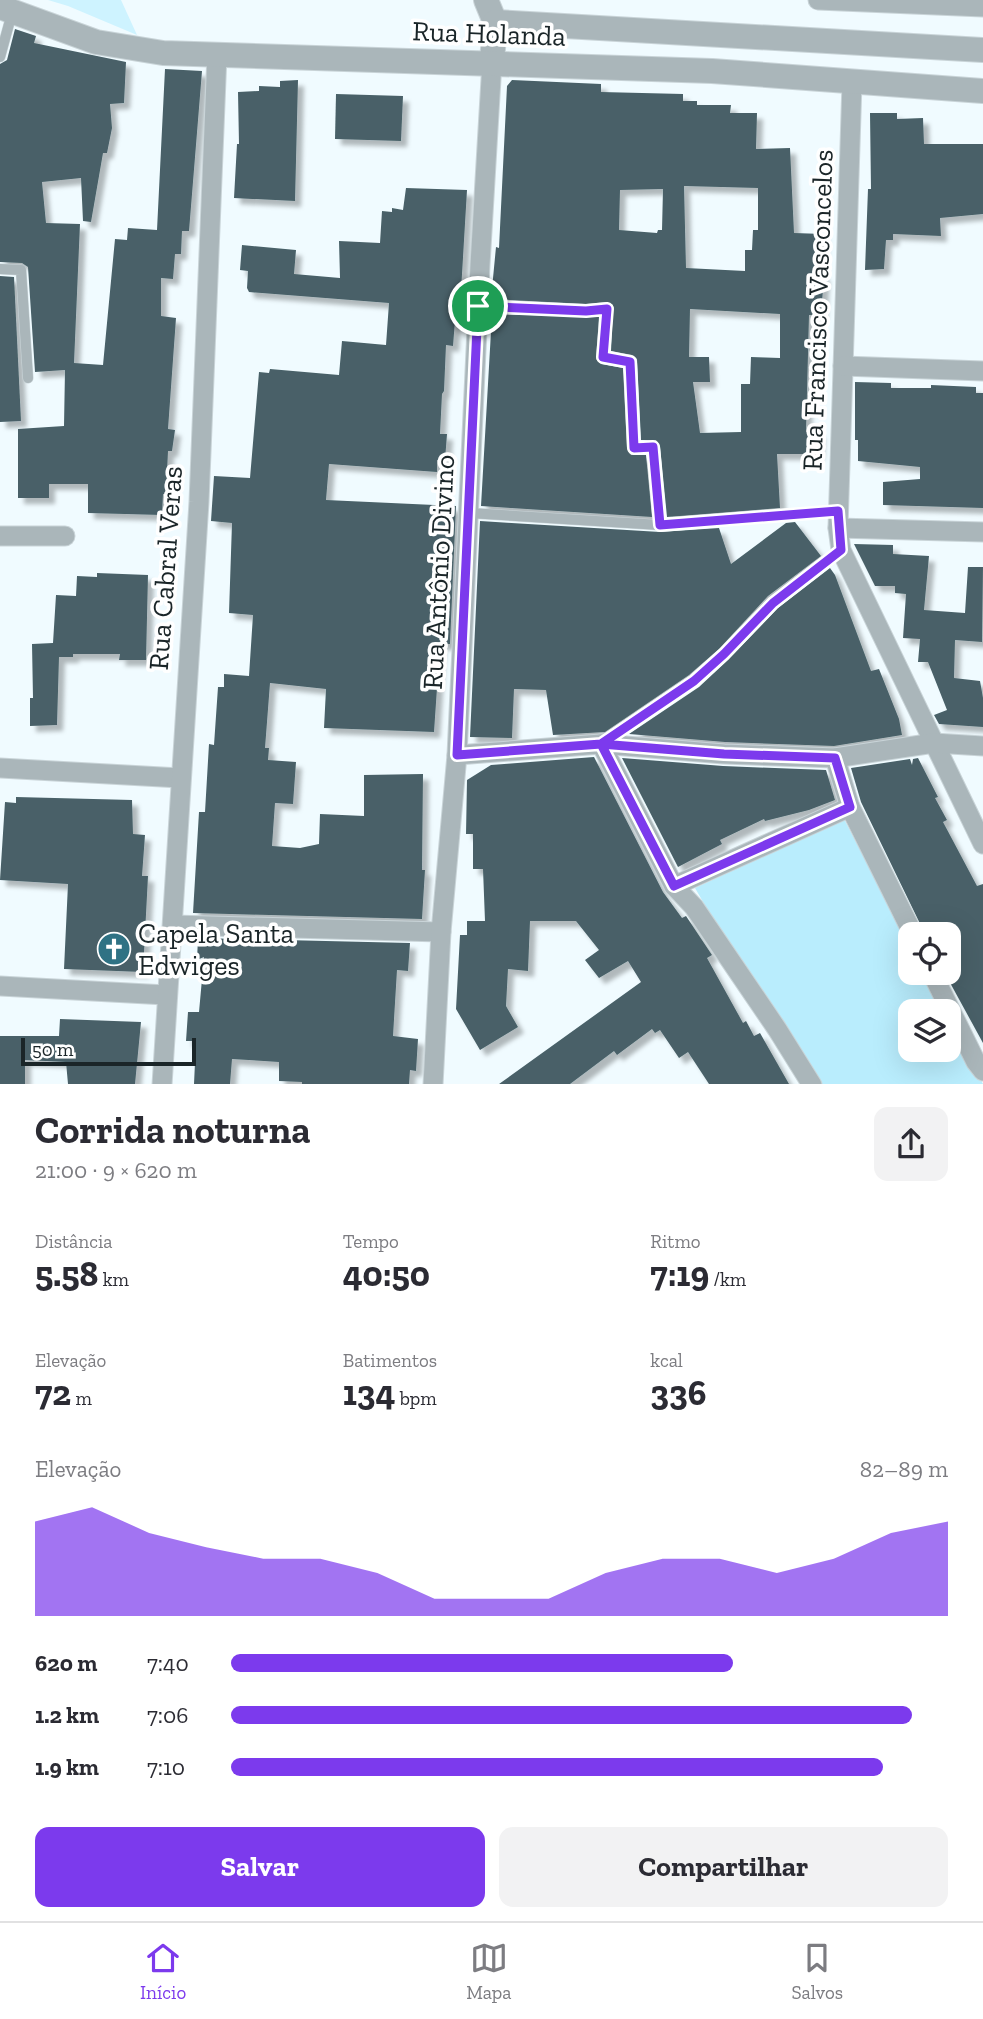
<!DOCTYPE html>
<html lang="pt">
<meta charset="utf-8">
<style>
body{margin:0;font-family:"Zilla Slab",serif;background:#f2f2f3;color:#2b2b33;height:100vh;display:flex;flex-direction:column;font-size:26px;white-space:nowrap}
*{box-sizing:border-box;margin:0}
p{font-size:23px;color:#7c7c81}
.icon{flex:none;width:38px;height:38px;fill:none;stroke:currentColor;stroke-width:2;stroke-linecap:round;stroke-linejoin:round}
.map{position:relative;height:1084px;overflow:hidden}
.side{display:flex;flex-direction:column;background:#fff;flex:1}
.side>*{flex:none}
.controls{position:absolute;left:898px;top:922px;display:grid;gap:14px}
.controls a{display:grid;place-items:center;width:63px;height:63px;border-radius:14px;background:#fff;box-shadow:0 7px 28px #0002;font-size:35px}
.scale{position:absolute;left:21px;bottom:18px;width:175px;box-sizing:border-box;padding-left:7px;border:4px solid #1a2528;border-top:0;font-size:19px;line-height:24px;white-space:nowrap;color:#1a2528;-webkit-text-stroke:5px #fff;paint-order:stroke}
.pin{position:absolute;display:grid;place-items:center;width:60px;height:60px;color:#fff;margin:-30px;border:4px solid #fff;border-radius:50%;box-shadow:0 2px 7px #0007}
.round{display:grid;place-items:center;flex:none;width:74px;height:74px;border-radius:14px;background:#f2f2f3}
.overview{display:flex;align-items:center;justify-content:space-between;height:119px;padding:0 35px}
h1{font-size:38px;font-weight:800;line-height:52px}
.stats{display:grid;grid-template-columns:repeat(3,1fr);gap:10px;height:119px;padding:7px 35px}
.stats div{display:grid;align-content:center}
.stats b{font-size:35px;font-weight:800}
.stats small{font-size:19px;font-weight:400}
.stats p{font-size:19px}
.chart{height:196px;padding:14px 35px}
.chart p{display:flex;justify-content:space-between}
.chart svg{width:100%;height:126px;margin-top:7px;fill:#7c3aed;opacity:.7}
.button{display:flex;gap:14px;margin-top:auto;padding:14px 35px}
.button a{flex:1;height:80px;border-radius:14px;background:#7c3aed;color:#fff;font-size:28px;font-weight:800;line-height:80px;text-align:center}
.button a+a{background:#f2f2f3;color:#2b2b33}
ul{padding:0 35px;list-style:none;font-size:23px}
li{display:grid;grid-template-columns:112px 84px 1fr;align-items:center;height:52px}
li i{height:18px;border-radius:9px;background:#7c3aed}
.tab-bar{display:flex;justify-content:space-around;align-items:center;height:98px;border-top:2px solid #e1e1e2;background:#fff;font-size:19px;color:#7c7c81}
.tab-bar a{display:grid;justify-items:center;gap:4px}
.tab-bar .on{color:#7c3aed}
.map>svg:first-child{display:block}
.built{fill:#cef3ff}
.green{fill:#b9edfd}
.building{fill:#486168;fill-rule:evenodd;filter:url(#shadow)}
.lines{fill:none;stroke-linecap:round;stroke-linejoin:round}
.service-casing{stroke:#c9d4d8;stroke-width:11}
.minor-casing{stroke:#c9d4d8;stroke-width:21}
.tertiary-casing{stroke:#c9d4d8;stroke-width:26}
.service{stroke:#aab6ba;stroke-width:10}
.minor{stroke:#aab6ba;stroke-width:19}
.tertiary{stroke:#aab6ba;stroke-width:24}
.route-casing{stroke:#fff;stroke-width:14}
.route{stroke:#7c3aed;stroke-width:9}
.labels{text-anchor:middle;stroke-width:7;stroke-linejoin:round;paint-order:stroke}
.street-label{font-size:28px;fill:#1a2528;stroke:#fff}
.poi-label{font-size:28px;fill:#1a2528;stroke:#fff;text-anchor:start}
</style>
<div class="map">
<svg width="983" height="1085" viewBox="0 0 983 1085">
<defs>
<filter id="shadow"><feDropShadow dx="6" dy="6" stdDeviation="2" flood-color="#0004"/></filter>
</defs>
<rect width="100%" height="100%" fill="#f0fbff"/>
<!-- built -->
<path class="built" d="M48,0H121L137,35L68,6Z"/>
<!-- green -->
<path class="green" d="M844,819L910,946V973H924L944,1011L910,1012V1050H948L949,1019L983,1084H809L695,888Z"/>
<!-- building -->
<g class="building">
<path d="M15,29L36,36L34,43L126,62L124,103L110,104L112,128L107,153H103L91,222L83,221L81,178L42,182L46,223L80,224L74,363L103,365L115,239L127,240L128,228L157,230L165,69L202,71L189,231H182L181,254H175L173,279L161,278V316L176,318L168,429L175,430L172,451H168L166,494H163L162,515L88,513V484H49V498H18V429L64,426L65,370L35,372L28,267L22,263L0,262V64L7,60Z"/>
<path d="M298,80L295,201L234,198L237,144H239L238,92L259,91V86L280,87V81Z"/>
<path d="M512,80L601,84V92L683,94V101H697V105H731L730,113H757L756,149L790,148L794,233L823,234L821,275H824L821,316L809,315L806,432H819L818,454H777L780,508L667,517L660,446L656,440H641L637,359L632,355L611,351L613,305L607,302L586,304L491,299L496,247L499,248L507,86ZM684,186L758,188V230H753L752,250H745V271L686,268ZM663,189L662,230H658L657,233L619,230L620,190ZM690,309L780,314V358L751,357L750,384H741V432L700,433L693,382H710L709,357H689Z"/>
<path d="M336,94L403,96L401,141L335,139Z"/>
<path d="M870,113H897V119L923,118L924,144H983V214L940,218L941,236L893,234V240H886L884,269L865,270L868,189H871Z"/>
<path d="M406,188L467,190L460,308H456L453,346L446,345L444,391L442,394L440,434H447L445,460H437V472L329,464L326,500L456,506L450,644H440L434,732L324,728L326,689L270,683L265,748H269L268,760L296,762L293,804L275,803L272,846L300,848L319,844L320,814L364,816V775L423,774L422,870H425L422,919L193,913L199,812H205L209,744L214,745L218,687H224V674L249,676L253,615L229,613L232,523L211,521L214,476L250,478L259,372L269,373L270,369L339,375L342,341L386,345L389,303L249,292L247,288L248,271L240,270L242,245L296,250L294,274L340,278L339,241L380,243L382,211L392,212V208L403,210Z"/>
<path d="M0,276L14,277L21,421L0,422Z"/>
<path d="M492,314L599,317L596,359L601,364L623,368L627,449L631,455H646L652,517L481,506Z"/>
<path d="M855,382L891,383V388H931V385L976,387V393H983V508L883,505V482L920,479V467L858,461V440H855Z"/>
<path d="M480,521L660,532L719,528L731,564L786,523L795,522L821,556L768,596L719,649L689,675L605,732L553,735L546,690L514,689L512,738L470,737Z"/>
<path d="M854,544L893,545V554L929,556L924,610L965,613L968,567H983L982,642L955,640L954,678L980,681L983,698V727L939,724L934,715L947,710L928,662H918L920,639L903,638L906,594L895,593V586H875Z"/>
<path d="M830,568L835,575L871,671L879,669L899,719L902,735L834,746L725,742L629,734L699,687L729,659L778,608Z"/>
<path d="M97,573L148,575L146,660H119L120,654H73V657H59L57,725L30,726V698H33L32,644L53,643L56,595L76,596L77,576L97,577Z"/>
<path d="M594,757L663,892L682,918L686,916L712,955L707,958L743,1023L746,1021L754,1036L760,1033L789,1084H709L688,1052L679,1058L660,1030L655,1033L652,1029L617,1055L614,1051L570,1084H499L641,982L628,961L599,978L585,960L599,950L576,921H530L528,971L508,969L506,1006L518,1027L480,1050L456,1009L460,935H467V921H485L483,869H473V834H466L467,780L491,765Z"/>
<path d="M622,758L723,766L826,770L835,800L809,810L765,821L764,819L720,840L722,844L678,867Z"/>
<path d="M918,758L938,797L935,798L947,820L943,822L977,886L983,884V1043L948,979V934H925L861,802L851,768L910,759L912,765L913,759Z"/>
<path d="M16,797L132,800L133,834L145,835L142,876H148L143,972L64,969L68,884L0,880L5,802L16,803Z"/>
<path d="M198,938L410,943L408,971L397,970L393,1036L418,1039L416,1071L410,1070L409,1084H302V1082L279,1081V1062L232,1059L230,1084H194L196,1041H186L188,1012H199L204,957L197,960Z"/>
<path d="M60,1019L141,1022L135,1084H68L66,1062L25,1060V1084H0V1036H59Z"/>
</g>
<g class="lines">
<defs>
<g id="service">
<path d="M0,57L12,13"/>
<path d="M0,269L21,270L28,378"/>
<path d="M478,306L586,311L607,309L603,357L630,362L634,448L653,447L660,525"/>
<path d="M469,513L660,525L838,511"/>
<path d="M604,742L694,681L724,654L773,602L841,550"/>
</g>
<g id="minor">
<path d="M818,0L983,7"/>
<path d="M852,82L838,528L841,550L983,844"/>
<path d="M843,366L983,371"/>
<path d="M838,528L983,532"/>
<path d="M0,536H65"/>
<path d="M601,744L674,886L694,907L777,1029L812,1085"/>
<path d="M457,755L601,744L724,754L835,758L934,743L983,746"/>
<path d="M835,758L850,807L913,934"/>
<path d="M0,768L180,778"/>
<path d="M674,886L850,807"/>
<path d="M173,925L441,932"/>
<path d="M932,973L976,1062L983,1071"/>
<path d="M0,986L166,995"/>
<path d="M162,1085L199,502L217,54"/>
<path d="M433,1085L441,932L457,755L480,265L492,62"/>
</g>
<g id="tertiary">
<path d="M486,0L495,22L492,62"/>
<path d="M0,7L96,42L163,53L712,71L983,91"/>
<path d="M495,22L983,50"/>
</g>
</defs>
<!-- service casing -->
<use href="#service" class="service-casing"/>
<!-- minor casing -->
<use href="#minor" class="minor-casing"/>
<!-- tertiary casing -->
<use href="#tertiary" class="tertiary-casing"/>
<!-- service -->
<use href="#service" class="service"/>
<!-- minor -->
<use href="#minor" class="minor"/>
<!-- tertiary -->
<use href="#tertiary" class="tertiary"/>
</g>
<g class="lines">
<defs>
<path id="route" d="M478,306L457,755L601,744L674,886L850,807L835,758L724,754L601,744L694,681L724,654L773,603L841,550L838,511L660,525L653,447L634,448L630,362L603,357L607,309L586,311L478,306"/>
</defs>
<!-- route casing -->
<use href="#route" class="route-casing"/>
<!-- route -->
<use href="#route" class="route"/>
</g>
<!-- icons -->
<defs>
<symbol id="church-disc" viewBox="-11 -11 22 22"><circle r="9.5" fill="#2f7284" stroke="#fff"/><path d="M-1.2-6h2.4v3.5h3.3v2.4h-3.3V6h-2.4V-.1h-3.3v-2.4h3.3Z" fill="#fff"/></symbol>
</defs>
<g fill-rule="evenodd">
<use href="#church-disc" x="95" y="930" width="38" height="38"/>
</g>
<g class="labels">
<!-- street labels -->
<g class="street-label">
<text transform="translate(489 33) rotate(2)" y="10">Rua Holanda</text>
<text transform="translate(817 310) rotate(-88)" y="10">Rua Francisco Vasconcelos</text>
<text transform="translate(165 568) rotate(-86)" y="10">Rua Cabral Veras</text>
<text transform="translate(438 572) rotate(-87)" y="10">Rua Antônio Divino</text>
</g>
<!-- poi labels -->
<g class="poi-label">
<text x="138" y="943">Capela Santa<tspan x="138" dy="32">Edwiges</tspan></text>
</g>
</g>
</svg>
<div class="controls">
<a><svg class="icon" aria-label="locate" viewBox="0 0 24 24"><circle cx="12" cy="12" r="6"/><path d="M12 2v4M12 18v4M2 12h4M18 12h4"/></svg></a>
<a><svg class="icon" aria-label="layers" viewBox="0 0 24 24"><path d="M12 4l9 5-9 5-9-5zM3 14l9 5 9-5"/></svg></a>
</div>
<div class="scale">50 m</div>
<div class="pin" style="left:478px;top:306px;background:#1e9e55"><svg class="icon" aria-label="arrive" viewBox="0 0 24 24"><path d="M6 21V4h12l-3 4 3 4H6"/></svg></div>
</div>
<section class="side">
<div class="overview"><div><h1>Corrida noturna</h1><p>21:00 · 9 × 620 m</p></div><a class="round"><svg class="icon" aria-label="share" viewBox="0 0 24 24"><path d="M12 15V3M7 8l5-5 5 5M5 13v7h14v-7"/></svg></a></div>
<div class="stats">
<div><p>Distância</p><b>5.58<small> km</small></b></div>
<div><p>Tempo</p><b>40:50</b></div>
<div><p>Ritmo</p><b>7:19<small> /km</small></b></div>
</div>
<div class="stats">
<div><p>Elevação</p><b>72<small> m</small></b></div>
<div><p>Batimentos</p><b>134<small> bpm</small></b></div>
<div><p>kcal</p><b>336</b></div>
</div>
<div class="chart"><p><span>Elevação</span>82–89 m</p>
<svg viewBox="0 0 160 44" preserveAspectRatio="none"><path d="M0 44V11L10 6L20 15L30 20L40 24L50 24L60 29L70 38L80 38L90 38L100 29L110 24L120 24L130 29L140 24L150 15L160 11V44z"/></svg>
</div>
<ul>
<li><b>620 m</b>7:40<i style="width:70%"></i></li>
<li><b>1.2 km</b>7:06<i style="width:95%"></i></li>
<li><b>1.9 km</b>7:10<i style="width:91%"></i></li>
</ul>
<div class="button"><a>Salvar</a><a>Compartilhar</a></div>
</section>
<nav class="tab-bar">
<a class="on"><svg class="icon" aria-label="home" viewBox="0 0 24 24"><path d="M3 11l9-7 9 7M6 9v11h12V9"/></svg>Início</a>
<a><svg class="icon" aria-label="map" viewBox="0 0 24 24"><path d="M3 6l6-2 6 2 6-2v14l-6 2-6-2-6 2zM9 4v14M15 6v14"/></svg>Mapa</a>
<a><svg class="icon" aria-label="saved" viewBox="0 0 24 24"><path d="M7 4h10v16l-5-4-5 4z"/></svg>Salvos</a>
</nav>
